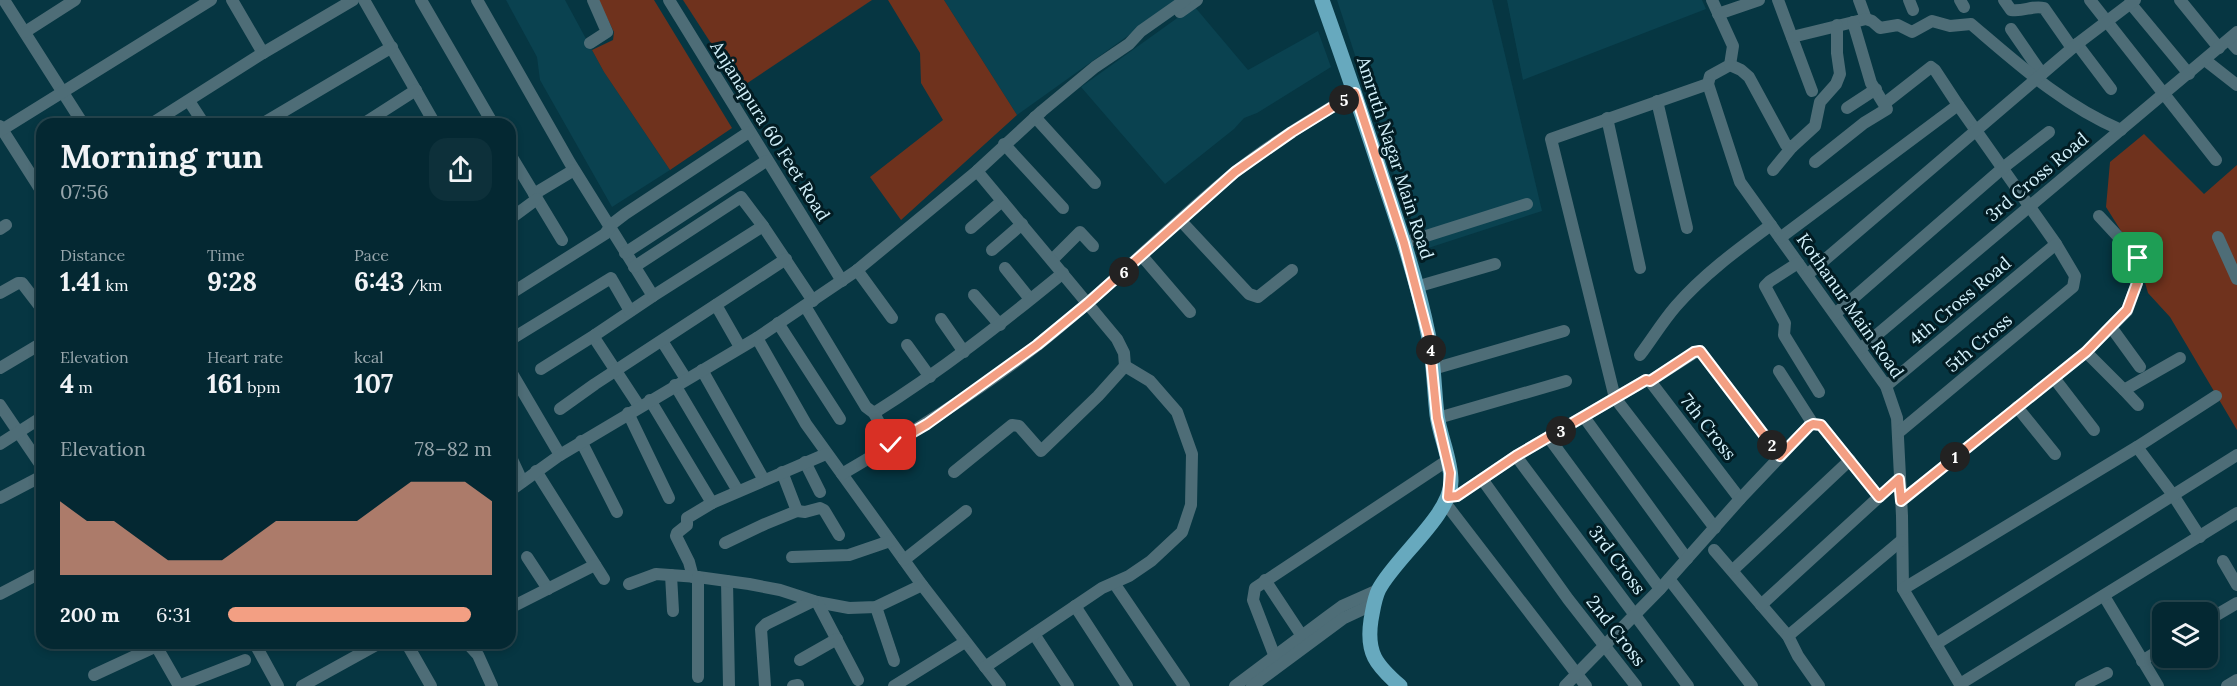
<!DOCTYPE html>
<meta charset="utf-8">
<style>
body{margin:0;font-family:Lora,serif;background:#0d303a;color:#f1f3f6;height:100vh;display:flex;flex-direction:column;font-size:22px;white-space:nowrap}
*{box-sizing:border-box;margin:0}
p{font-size:20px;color:#97a6ac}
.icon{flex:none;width:33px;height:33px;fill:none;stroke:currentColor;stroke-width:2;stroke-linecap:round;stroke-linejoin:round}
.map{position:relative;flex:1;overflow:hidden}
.details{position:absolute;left:36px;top:118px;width:480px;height:531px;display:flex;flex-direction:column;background:#042832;border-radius:18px;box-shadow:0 3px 9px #0003,0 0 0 2px #25444d}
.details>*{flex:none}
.controls{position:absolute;left:2152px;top:602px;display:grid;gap:12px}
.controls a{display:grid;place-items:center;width:66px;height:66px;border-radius:12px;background:#042832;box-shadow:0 3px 9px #0003,0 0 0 2px #25444d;font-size:30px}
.pin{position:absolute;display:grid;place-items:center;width:51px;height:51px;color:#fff;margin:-26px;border-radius:12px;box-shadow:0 3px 9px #0006}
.km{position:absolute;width:30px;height:30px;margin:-15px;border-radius:50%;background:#222;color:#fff;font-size:16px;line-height:30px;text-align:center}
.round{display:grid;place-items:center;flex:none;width:63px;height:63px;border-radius:18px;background:#0d303a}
.head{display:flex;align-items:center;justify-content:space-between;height:102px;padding:0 24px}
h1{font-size:33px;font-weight:700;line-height:45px}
.figures{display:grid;grid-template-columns:repeat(3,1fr);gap:9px;height:102px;padding:6px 24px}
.figures div{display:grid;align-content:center}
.figures b{font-size:26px;font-weight:700}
.figures small{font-size:16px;font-weight:400}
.figures p{font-size:16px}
.chart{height:168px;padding:12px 24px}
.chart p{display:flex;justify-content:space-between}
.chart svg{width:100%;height:108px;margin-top:6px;fill:#f39f83;opacity:.7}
ul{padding:0 24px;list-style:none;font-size:20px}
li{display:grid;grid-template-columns:96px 72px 1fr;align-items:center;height:45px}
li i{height:15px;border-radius:8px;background:#f39f83}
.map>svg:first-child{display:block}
.built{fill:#0a4250}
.green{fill:#6f321d}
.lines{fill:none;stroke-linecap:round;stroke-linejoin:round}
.minor{stroke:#4e6d77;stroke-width:12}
.major{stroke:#67a9be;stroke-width:15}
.route-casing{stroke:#fff;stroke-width:12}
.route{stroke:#f39f83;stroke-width:8}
.labels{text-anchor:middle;stroke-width:6;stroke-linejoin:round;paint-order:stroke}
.street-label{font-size:18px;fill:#d4f2fc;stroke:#021c23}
</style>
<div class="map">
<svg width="2237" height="686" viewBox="0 0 2237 686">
<rect width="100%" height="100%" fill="#063642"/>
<!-- built -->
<g class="built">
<path d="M506,0H565L604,72L670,170L612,207L540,80L537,57Z"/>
<path d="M944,0H1178L1017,115Z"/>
<path d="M1337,0H1492L1542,211L1419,251Z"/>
<path d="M1507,0H1702L1706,9L1523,80Z"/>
<path d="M1194,6L1248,70L1318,31L1331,67L1257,113L1244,118L1234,129L1165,184L1081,87Z"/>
</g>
<!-- green -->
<g class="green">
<path d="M598,0H654L732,128L670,170L604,72L592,50L613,40L614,32Z"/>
<path d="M683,0H872L740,88Z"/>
<path d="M888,0H944L1017,115L901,220L870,177L943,120L921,83L920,53Z"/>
<path d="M2144,134L2204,194L2237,165V430L2170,317L2148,293L2138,258L2106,207L2110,162Z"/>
</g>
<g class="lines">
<!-- minor -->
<g class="minor">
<path d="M4,0L83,124"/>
<path d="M232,0L263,53"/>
<path d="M364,0L435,124"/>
<path d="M421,0L493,124"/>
<path d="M477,0L570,163L653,296L595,335V339L639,406"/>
<path d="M669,0L842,281"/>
<path d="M1712,0L1733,46L1730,65L1710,76L1708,84L1740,182L1886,386L1897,418L1902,516L1903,589L1961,686"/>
<path d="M1778,0L1812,91"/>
<path d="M1859,0L1866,19"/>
<path d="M1909,0L1913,10"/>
<path d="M1960,0L1964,7"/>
<path d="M2004,0L2011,10C2024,12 2032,5 2044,8L2072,48"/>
<path d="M2090,0L2216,160"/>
<path d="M2180,0L2219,48"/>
<path d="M2130,3L2189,74"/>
<path d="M1180,12L1197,0"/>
<path d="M1718,14L1759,0"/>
<path d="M2011,29L2042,74"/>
<path d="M25,32L75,0"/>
<path d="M1792,37L1866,19L1872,21L1880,28L1898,25L1912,32L1932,21L1950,26L1971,24C2018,64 2064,106 2121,130"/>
<path d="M2229,40L2237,49"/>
<path d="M590,43L607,32L593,0"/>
<path d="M2077,44L2111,89"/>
<path d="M2205,60L2237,85"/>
<path d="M1730,65L1741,70L1749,77L1786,145L1792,147L1815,126L1820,102L1836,84L1840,74L1837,53V25"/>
<path d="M189,101L204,124"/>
<path d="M1657,101L1687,228"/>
<path d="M1885,103L1931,67L1935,70L1958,105"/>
<path d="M1847,108L1876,89"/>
<path d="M1035,117L1095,183"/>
<path d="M1607,118L1640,268"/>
<path d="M151,124L263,53L353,0"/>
<path d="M262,124L392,47"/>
<path d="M363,124L416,90"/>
<path d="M0,126L42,192"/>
<path d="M0,131L211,0"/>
<path d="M1004,144L1063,208"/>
<path d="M510,154L562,240"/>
<path d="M1815,162L1864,123L1887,109L1871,83L1853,22"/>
<path d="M1773,170L1792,147"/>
<path d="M534,194L574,170"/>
<path d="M510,219L537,199"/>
<path d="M1181,221L1249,294L1258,297L1292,270"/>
<path d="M971,228L1002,201"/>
<path d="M0,229L6,225"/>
<path d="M2218,237L2237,279"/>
<path d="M1780,238L1958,105L2056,244L2075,276L2073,287L1898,433"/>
<path d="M1404,243L1527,204"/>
<path d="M992,250L1022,224"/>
<path d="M625,253L766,161"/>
<path d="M1142,256L1190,312"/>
<path d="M1052,260L1080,232L1093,246"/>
<path d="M1798,263L1770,281L1765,286L1785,323L1784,335L1819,392"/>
<path d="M634,267L741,197L763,226L813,301"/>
<path d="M1005,268L1030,299"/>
<path d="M857,270L892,318"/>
<path d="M1807,275L2077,44L2135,0"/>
<path d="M1416,287L1495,264"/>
<path d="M0,293L18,283H22L42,309"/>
<path d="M510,294L605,234L612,224L625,214L749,132"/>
<path d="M974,295L1000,325"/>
<path d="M653,296L763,226"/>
<path d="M716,305L740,347"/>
<path d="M805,306L866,407L874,413C941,371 1002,323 1063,273"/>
<path d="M1835,314L2004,167L2049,132"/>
<path d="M941,319L964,352"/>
<path d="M778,323L840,419"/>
<path d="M2111,327L2140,367"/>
<path d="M757,338L806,424L922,585L1000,686"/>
<path d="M510,340L611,278L630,311"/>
<path d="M662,341L686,379"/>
<path d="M907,345L930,377"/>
<path d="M1860,349L2237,32"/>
<path d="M2086,352L2124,390"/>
<path d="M1640,355C1652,339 1663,321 1676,306C1704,274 1737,250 1771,225"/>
<path d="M0,368L42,343"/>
<path d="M541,369L595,335"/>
<path d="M1433,369L1564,331"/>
<path d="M510,370L560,455"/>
<path d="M702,370L764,480"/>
<path d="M1779,371L1813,424"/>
<path d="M2054,378L2094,430"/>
<path d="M1650,381L1694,353L1700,351L1780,456"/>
<path d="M675,385L738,491"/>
<path d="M1886,386L2056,244"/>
<path d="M650,400L712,503"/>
<path d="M0,405L42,467"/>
<path d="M2138,405L2124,390L2180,358"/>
<path d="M2017,407L2055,454"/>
<path d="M560,409L595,384L786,259"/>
<path d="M628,413L669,498"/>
<path d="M874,413L891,445"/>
<path d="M1584,417L1687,559"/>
<path d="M1438,418L1566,381"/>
<path d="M1549,438L1660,589"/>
<path d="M581,441L617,512"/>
<path d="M0,444L42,417"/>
<path d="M2137,447L2173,495L2200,537"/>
<path d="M510,455L522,481"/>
<path d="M1516,456L1688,686"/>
<path d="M805,462L820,492"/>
<path d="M536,471L604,579"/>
<path d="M954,472L1012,425L1019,426L1041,451L1098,396L1125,366L1124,353L1117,339L977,171"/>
<path d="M842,474C910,434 976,393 1039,344C1107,290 1167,228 1234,173C1271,143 1314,118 1355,93"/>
<path d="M1482,479L1568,599L1636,686"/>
<path d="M510,491L560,455L757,338L856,271L977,171L1042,111L1095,67L1129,44L1141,31L1185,0"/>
<path d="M1448,497L1457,496L1516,456L1615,398L1551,139L1708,84"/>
<path d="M0,498L42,476"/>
<path d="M1901,501L2086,352L2127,311L2137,283L2138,258L2099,216"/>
<path d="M1446,504L1586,686"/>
<path d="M797,511L805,512L820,508L824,510L839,535"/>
<path d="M1715,528L1615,398L1646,380L1650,381L1740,499"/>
<path d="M725,543L765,524L797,511L782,472"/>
<path d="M1714,550L1788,636L1798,656L1819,686"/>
<path d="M527,557L548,589"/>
<path d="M792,557L849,555L890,541"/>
<path d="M904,560L966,511"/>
<path d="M2223,561L2237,585"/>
<path d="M1733,570L1850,460"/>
<path d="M671,575L673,611"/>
<path d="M693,577L689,562L676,536L677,533L687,525V518L712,503L826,454"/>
<path d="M1669,579L1752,686"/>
<path d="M1265,580L1302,636"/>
<path d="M727,581L729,686"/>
<path d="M1114,583L1184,686"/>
<path d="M629,584L656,574L698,577L749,584L780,590L817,602L849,608L876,607L922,585"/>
<path d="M1903,589L2137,447L2216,396"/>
<path d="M0,594L42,572"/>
<path d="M2104,596L2158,686"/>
<path d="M817,602L858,680"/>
<path d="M1761,605L1879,497"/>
<path d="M1075,606L1127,686"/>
<path d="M876,607L894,661"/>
<path d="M510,608L595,565"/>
<path d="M2208,620L2237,603"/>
<path d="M1034,634L1068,686"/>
<path d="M1788,636L1902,540"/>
<path d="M155,644L179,686"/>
<path d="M255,644L278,686"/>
<path d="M407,644L431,686"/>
<path d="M468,644L478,655L492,686"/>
<path d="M1936,644L2237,455"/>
<path d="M1275,657L1253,600L1255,588L1448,460"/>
<path d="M800,660L837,639"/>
<path d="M2142,661L2163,648"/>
<path d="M985,667L1102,588L1129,576L1151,561L1182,532L1191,505L1192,454L1177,412L1150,381L1125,366"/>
<path d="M94,675L161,644"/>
<path d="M698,677V577"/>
<path d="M1960,684L2237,513"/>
<path d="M178,686L245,660"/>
<path d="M302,686L378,644"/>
<path d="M765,686L761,629L766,624L813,601"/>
<path d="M793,686L798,685"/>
<path d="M894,686L965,642"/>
<path d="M1235,686L1327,617L1342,606L1378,590"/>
<path d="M1252,686L1344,618L1374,604"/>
<path d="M1565,686L1660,589L1740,499L1809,426L1813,424L1821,425L1879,497L1899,479"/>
<path d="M2081,686L2107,673"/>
<path d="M2227,686L2237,680"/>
</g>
<!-- major -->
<path class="major" d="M1322,0C1343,59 1363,117 1382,176C1400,229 1418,283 1429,338C1434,363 1434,389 1437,415C1440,437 1451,459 1451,481C1451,515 1396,557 1379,589C1374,599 1373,610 1371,620C1366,653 1376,665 1400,686"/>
</g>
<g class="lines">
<defs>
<path id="route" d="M891,445L927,424L1037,345L1088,303L1235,172L1292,132L1355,93L1404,243L1429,338L1437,418L1450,473L1448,497L1457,496L1516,456L1646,380L1650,381L1694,352L1700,351L1780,456L1809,426L1813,424L1821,425L1879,497L1899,479L1901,501L2086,352L2127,310L2137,283L2138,258"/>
</defs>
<!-- route casing -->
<use href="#route" class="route-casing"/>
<!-- route -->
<use href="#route" class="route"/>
</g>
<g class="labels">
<!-- street labels -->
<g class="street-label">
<text transform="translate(770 131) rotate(58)" y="6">Anjanapura 60 Feet Road</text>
<text transform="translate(1395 158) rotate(72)" y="6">Amruth Nagar Main Road</text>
<text transform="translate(2037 177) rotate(-40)" y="6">3rd Cross Road</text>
<text transform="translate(1960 301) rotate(-40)" y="6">4th Cross Road</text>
<text transform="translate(1850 306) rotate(55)" y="6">Kothanur Main Road</text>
<text transform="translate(1979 343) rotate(-40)" y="6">5th Cross</text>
<text transform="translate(1708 427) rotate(52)" y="6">7th Cross</text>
<text transform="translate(1617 560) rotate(53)" y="6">3rd Cross</text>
<text transform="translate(1616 631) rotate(52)" y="6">2nd Cross</text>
</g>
</g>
</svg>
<div class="controls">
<a><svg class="icon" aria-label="layers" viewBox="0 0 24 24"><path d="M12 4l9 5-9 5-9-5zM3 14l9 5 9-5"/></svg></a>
</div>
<div class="pin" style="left:2138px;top:258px;background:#1e9e55"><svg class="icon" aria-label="arrive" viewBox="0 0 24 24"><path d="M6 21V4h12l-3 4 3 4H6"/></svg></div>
<div class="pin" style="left:891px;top:445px;background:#d93025"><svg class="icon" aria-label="check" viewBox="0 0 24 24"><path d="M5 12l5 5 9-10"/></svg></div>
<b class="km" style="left:1955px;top:457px">1</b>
<b class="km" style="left:1772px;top:445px">2</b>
<b class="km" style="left:1561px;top:431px">3</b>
<b class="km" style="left:1431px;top:350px">4</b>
<b class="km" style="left:1344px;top:100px">5</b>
<b class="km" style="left:1124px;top:272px">6</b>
<section class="details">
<div class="head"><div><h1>Morning run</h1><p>07:56</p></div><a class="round"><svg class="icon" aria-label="share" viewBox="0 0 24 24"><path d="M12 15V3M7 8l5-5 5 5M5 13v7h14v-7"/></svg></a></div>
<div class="figures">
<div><p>Distance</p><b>1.41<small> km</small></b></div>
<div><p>Time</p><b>9:28</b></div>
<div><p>Pace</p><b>6:43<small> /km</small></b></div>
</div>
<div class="figures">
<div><p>Elevation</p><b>4<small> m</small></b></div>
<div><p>Heart rate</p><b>161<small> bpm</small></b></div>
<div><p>kcal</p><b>107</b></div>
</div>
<div class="chart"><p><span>Elevation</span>78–82 m</p>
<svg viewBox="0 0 160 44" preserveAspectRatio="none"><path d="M0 44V14L10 22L20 22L30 30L40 38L50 38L60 38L70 30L80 22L90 22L100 22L110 22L120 14L130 6L140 6L150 6L160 14V44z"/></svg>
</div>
<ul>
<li><b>200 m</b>6:31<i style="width:92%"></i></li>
</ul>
</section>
</div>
